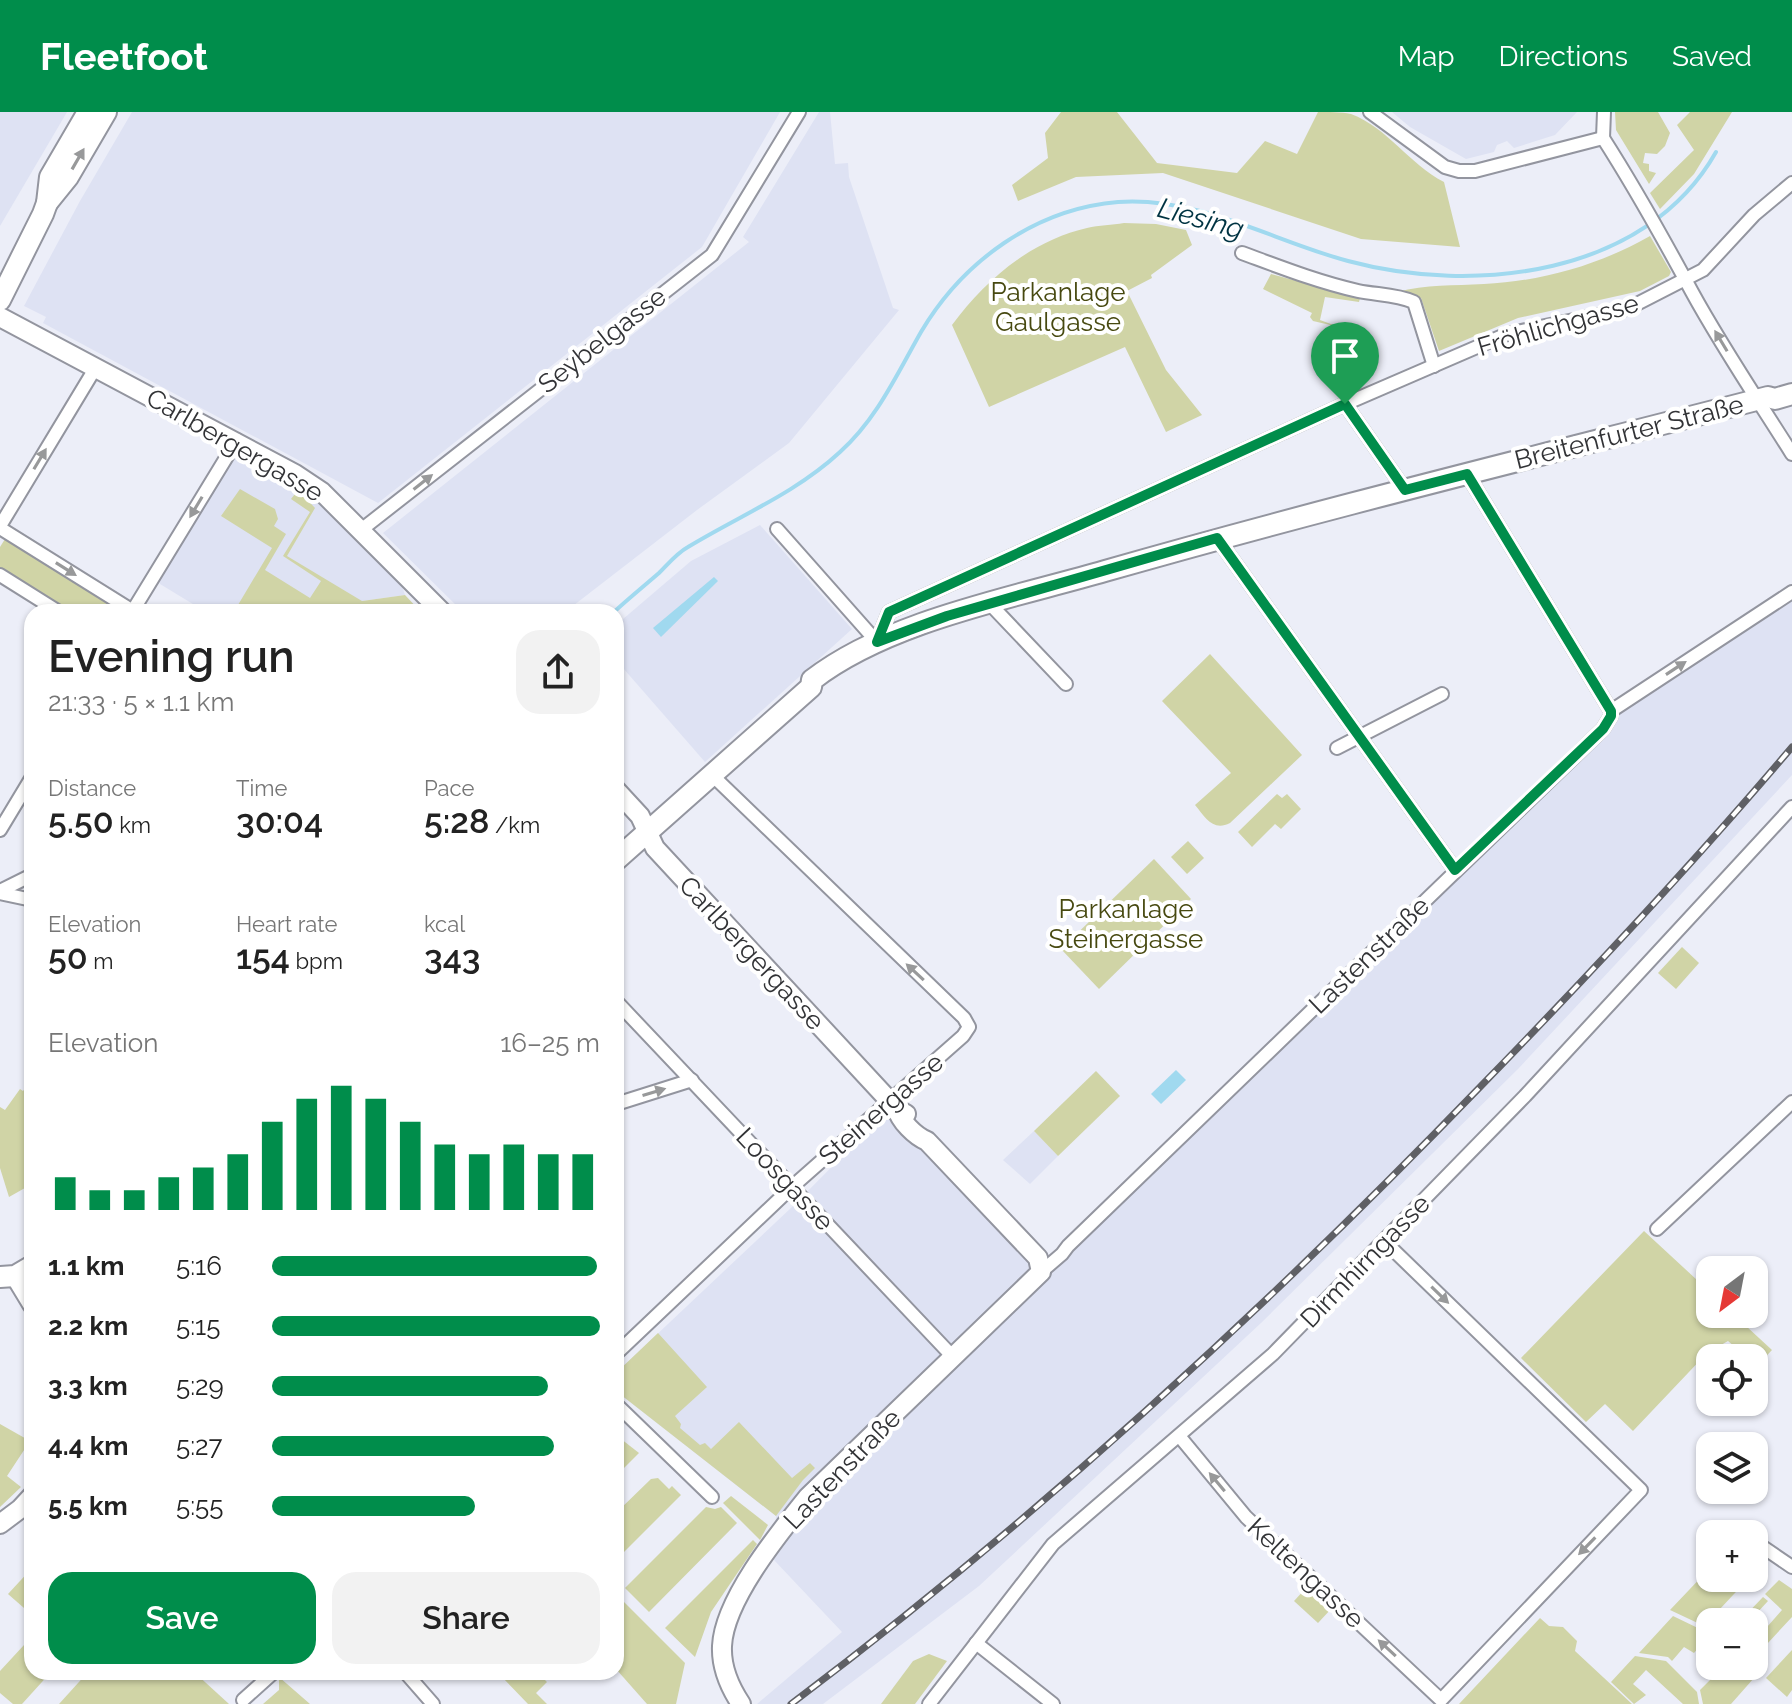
<!DOCTYPE html>
<meta charset="utf-8">
<style>
body{margin:0;font-family:Raleway,sans-serif;background:#f2f2f2;color:#222;height:100vh;display:flex;flex-direction:column;font-size:30px;white-space:nowrap}
*{box-sizing:border-box;margin:0}
p{font-size:26px;color:#767676}
.icon{flex:none;width:44px;height:44px;fill:none;stroke:currentColor;stroke-width:2;stroke-linecap:round;stroke-linejoin:round}
.map{position:relative;flex:1;overflow:hidden}
.side{position:absolute;left:24px;top:492px;width:600px;height:1076px;display:flex;flex-direction:column;background:#fff;border-radius:24px;box-shadow:0 2px 6px #0004}
.side>*{flex:none}
.needle{width:52px;rotate:212deg}
.fabs{position:absolute;left:1696px;top:1144px;display:grid;gap:16px}
.fabs a{display:grid;place-items:center;width:72px;height:72px;border-radius:16px;background:#fff;box-shadow:0 2px 6px #0004;font-size:40px}
.pin{position:absolute;display:grid;place-items:center;width:68px;height:68px;color:#fff;margin:-82px -34px;border-radius:50% 50% 50% 0;rotate:-45deg;box-shadow:0 0 8px #0007}
.pin .icon{rotate:45deg}
.round{display:grid;place-items:center;flex:none;width:84px;height:84px;border-radius:24px;background:#f2f2f2}
.overview{display:flex;align-items:center;justify-content:space-between;height:136px;padding:0 24px}
h1{font-size:44px;font-weight:600;line-height:60px}
.stats{display:grid;grid-template-columns:repeat(3,1fr);gap:12px;height:136px;padding:8px 24px}
.stats div{display:grid;align-content:center}
.stats b{font-size:34px;font-weight:600}
.stats small{font-size:22px;font-weight:400}
.stats p{font-size:22px}
.chart{height:224px;padding:16px 24px}
.chart p{display:flex;justify-content:space-between}
.chart svg{width:100%;height:144px;margin-top:8px;stroke:#008d4b;stroke-width:6}
.primary-button{display:flex;gap:16px;margin-top:auto;padding:16px 24px}
.primary-button a{flex:1;height:92px;border-radius:24px;background:#008d4b;color:#fff;font-size:32px;font-weight:600;line-height:92px;text-align:center}
.primary-button a+a{background:#f2f2f2;color:#222}
ul{padding:0 24px;list-style:none;font-size:26px}
li{display:grid;grid-template-columns:128px 96px 1fr;align-items:center;height:60px}
li i{height:20px;border-radius:10px;background:#008d4b}
header{display:flex;align-items:center;gap:48px;box-sizing:border-box;height:112px;padding:0 40px;background:#008d4b;color:#fff}
header strong{font-size:38px}
nav{display:flex;gap:44px;margin-inline-start:auto;font-size:28px}
.map>svg:first-child{display:block}
.built{fill:#dee2f3}
.green{fill:#d0d4a6}
.water{fill:#a0d9ef}
.lines{fill:none;stroke-linecap:round;stroke-linejoin:round}
.stream{stroke:#a0d9ef;stroke-width:4}
.street-casing{stroke:#93959f;stroke-width:16}
.secondary-casing{stroke:#93959f;stroke-width:22}
.primary-casing{stroke:#93959f;stroke-width:24}
.street{stroke:#fff;stroke-width:12}
.secondary{stroke:#fff;stroke-width:18}
.primary{stroke:#fff;stroke-width:20}
.rail-casing{stroke:#5f6065;stroke-width:7}
.rail{stroke:#fff;stroke-width:4;stroke-dasharray:12;stroke-linecap:butt}
.oneway{fill:#98999a}
.route-casing{stroke:#fff;stroke-width:16}
.route{stroke:#008d4b;stroke-width:10}
.labels{text-anchor:middle;stroke-width:8;stroke-linejoin:round;paint-order:stroke}
.park-label{font-size:26px;fill:#474910;stroke:#fff}
.street-label{font-size:26px;fill:#323336;stroke:#fff}
.water-label{font-size:28px;font-style:italic;fill:#003342;stroke:#fff}
</style>
<header>
<strong>Fleetfoot</strong>
<nav><a>Map</a><a>Directions</a><a>Saved</a></nav>
</header>
<div class="map">
<svg width="1792" height="1592" viewBox="0 0 1792 1592">
<rect width="100%" height="100%" fill="#eceef8"/>
<!-- built -->
<g class="built">
<path d="M0,0H67L0,114Z"/>
<path d="M132,0H780L702,135L378,391L43,211L46,205L24,194L80,89Z"/>
<path d="M819,0H830L835,52L848,51L849,65L893,196L899,198L789,331L697,398L565,500H463L383,421L749,130L743,125Z"/>
<path d="M1392,0H1577L1555,23L1514,36L1507,29L1497,33L1494,40L1466,47L1410,15Z"/>
<path d="M237,328L295,362L395,452L405,483L362,489L329,500H206L160,472L157,460Z"/>
<path d="M760,413L852,517L705,650L616,548V513L691,449Z"/>
<path d="M1792,480V663L1518,957L1261,1211L979,1474L823,1592H757L842,1520L774,1448L776,1404L616,1279V1261L792,1095L896,990L1050,1150L1614,598Z"/>
<path d="M1034,1019L1058,1044L1030,1072L1003,1048Z"/>
</g>
<!-- green -->
<g class="green">
<path d="M1061,0H1117L1157,51L1237,61L1265,29L1297,42L1318,0C1328,0 1341,0 1351,2C1388,16 1409,52 1444,70L1460,135L1361,127L1163,61L1076,65L1018,89L1012,73L1048,46L1045,21Z"/>
<path d="M1615,0H1658L1670,21L1665,34L1657,42L1645,41L1643,51L1649,52V59L1656,61L1649,72L1616,18Z"/>
<path d="M1690,0H1732L1694,62L1660,97L1650,81L1694,38L1677,13Z"/>
<path d="M1124,111L1156,112L1186,118L1192,133L1151,163L1152,166L1127,179L1166,258L1202,303L1166,320L1125,235L989,295L952,213C986,167 1031,129 1087,116C1099,113 1112,113 1124,111Z"/>
<path d="M1650,124L1671,160L1669,164L1640,179L1518,206L1439,239L1421,186L1397,180C1426,172 1454,174 1484,172C1543,169 1599,153 1650,124Z"/>
<path d="M1271,162L1360,186L1359,190L1325,185L1320,208L1339,215L1313,209L1310,205L1312,201L1263,177Z"/>
<path d="M240,377L275,397L278,407L274,414L286,422L265,458L310,486L321,469L283,444L310,400L291,387L298,378L315,396L287,444L362,489L405,483L421,500H239L235,498L272,436L221,404Z"/>
<path d="M5,427L120,499L119,500H72L0,455V435Z"/>
<path d="M1210,542L1302,643L1230,711C1213,720 1205,705 1195,693L1231,661L1162,589Z"/>
<path d="M1277,682L1282,686L1287,682L1301,697L1281,717L1275,712L1252,735L1238,720Z"/>
<path d="M1188,729L1204,746L1187,762L1171,745Z"/>
<path d="M1154,747L1191,787L1099,877L1061,837Z"/>
<path d="M1682,835L1699,851L1676,877L1658,861Z"/>
<path d="M1096,959L1120,984L1058,1044L1034,1019Z"/>
<path d="M32,968V1072L9,1085L0,1056V995L5,998L20,977L23,979Z"/>
<path d="M1644,1119L1710,1180V1202H1733L1772,1238L1757,1254L1754,1246H1748L1728,1229L1707,1241L1633,1319L1605,1292L1586,1310L1521,1246Z"/>
<path d="M658,1221L707,1275L675,1304L681,1312L680,1316L700,1333L705,1331L711,1337L739,1310L792,1366L810,1351L815,1356L803,1368L776,1404L616,1279V1261Z"/>
<path d="M0,1312L30,1329L7,1364L21,1375L0,1395Z"/>
<path d="M616,1323L639,1341L616,1364Z"/>
<path d="M658,1366L669,1377L672,1374L681,1383L616,1448V1401L651,1367Z"/>
<path d="M731,1384L768,1413L760,1428L723,1391Z"/>
<path d="M706,1395L715,1397L721,1395L737,1411L649,1500L625,1476Z"/>
<path d="M753,1428L757,1432L711,1500L695,1545L665,1516Z"/>
<path d="M32,1456V1503L8,1482Z"/>
<path d="M1708,1458L1710,1466H1718L1727,1474L1736,1466H1749L1704,1514L1670,1498Z"/>
<path d="M1779,1468L1792,1477V1505L1754,1546V1510H1739L1763,1485L1768,1489L1756,1502L1767,1515L1782,1498L1765,1482Z"/>
<path d="M1307,1475L1331,1497L1318,1511L1294,1489Z"/>
<path d="M616,1482L685,1551L676,1592H647L616,1557Z"/>
<path d="M1673,1504L1702,1518L1710,1525V1534L1704,1540L1699,1535L1694,1541L1684,1535L1672,1549L1668,1545L1639,1541Z"/>
<path d="M1540,1506L1549,1514L1563,1515L1577,1529L1575,1539L1632,1592H1459Z"/>
<path d="M24,1533L27,1541L32,1543V1560H51L22,1592H13L0,1581V1559Z"/>
<path d="M1792,1538V1578L1787,1585L1766,1566Z"/>
<path d="M1710,1541V1554H1741L1754,1566L1731,1592H1703L1700,1578L1715,1563L1701,1550Z"/>
<path d="M929,1542L947,1549L915,1592H881L913,1549Z"/>
<path d="M1635,1544L1666,1549L1697,1580L1699,1592H1683L1646,1558L1633,1572L1646,1583L1634,1592L1611,1570Z"/>
<path d="M88,1560H194L229,1592H59Z"/>
<path d="M506,1560H537L547,1570L536,1581L547,1592H528L501,1564Z"/>
<path d="M279,1565L310,1592H263L279,1578Z"/>
</g>
<!-- water -->
<g class="water">
<path d="M714,465L718,469L661,525L653,516Z"/>
<path d="M1176,958L1186,968L1161,992L1151,982Z"/>
</g>
<g class="lines">
<!-- stream -->
<path class="stream" d="M614,500C628,487 644,474 659,461C668,452 677,441 688,435C739,404 796,381 840,340C877,307 897,262 921,220C963,149 1035,97 1118,90C1198,84 1273,129 1348,149C1474,183 1646,164 1716,40"/>
<defs>
<g id="street">
<path d="M1370,0L1445,55L1459,59H1475L1603,26"/>
<path d="M1603,26C1635,76 1664,128 1692,180C1722,235 1758,288 1792,342"/>
<path d="M1603,26L1604,0"/>
<path d="M1242,141C1280,155 1318,170 1358,179C1377,183 1396,182 1414,190L1434,254"/>
<path d="M1345,292L1405,378"/>
<path d="M1467,362L1611,599"/>
<path d="M0,414L96,255"/>
<path d="M0,416L133,499"/>
<path d="M777,417L877,530L889,500L1345,292L1507,222L1627,197L1703,158L1754,103L1792,71"/>
<path d="M361,418L712,143L799,0"/>
<path d="M1217,426L1455,758"/>
<path d="M0,463L59,500"/>
<path d="M990,492L1066,572"/>
<path d="M132,500L237,328"/>
<path d="M1337,636L1442,582"/>
<path d="M0,718L32,665"/>
<path d="M0,779L32,763"/>
<path d="M0,781L32,788"/>
<path d="M616,889L954,1246"/>
<path d="M616,992L692,968"/>
<path d="M1657,1117L1792,990"/>
<path d="M1041,1160L1062,1142L1068,1134L1603,617L1611,604V599L1792,480"/>
<path d="M616,1242L793,1074L963,924L969,915L964,906L711,662"/>
<path d="M616,1292L712,1385"/>
<path d="M1180,1325L1246,1405L1441,1588L1641,1378L1384,1129"/>
<path d="M1754,1429L1792,1455"/>
<path d="M976,1531L1053,1592"/>
<path d="M405,1560L433,1592"/>
<path d="M243,1588L274,1560"/>
<path d="M929,1592L1053,1432L1273,1242L1525,984L1792,695"/>
</g>
<g id="secondary">
<path d="M0,205L295,362L322,380L442,500"/>
<path d="M616,678L640,704L655,736L897,997L906,1002"/>
<path d="M15,1164L32,1192"/>
<path d="M0,1412L20,1397L32,1384"/>
<path d="M741,1592C729,1574 721,1556 722,1534C724,1488 779,1421 808,1385L1041,1160L1038,1146L927,1029C915,1024 900,1009 897,997"/>
</g>
<g id="primary">
<path d="M47,91L68,65L106,0"/>
<path d="M0,188L43,102L47,91L50,65L88,0"/>
<path d="M616,748L811,575L812,568C888,509 1012,486 1105,459C1325,396 1547,342 1768,285L1775,287L1792,282"/>
<path d="M0,1165L15,1164L32,1154"/>
</g>
</defs>
<!-- street casing -->
<use href="#street" class="street-casing"/>
<!-- secondary casing -->
<use href="#secondary" class="secondary-casing"/>
<!-- primary casing -->
<use href="#primary" class="primary-casing"/>
<!-- street -->
<use href="#street" class="street"/>
<!-- secondary -->
<use href="#secondary" class="secondary"/>
<!-- primary -->
<use href="#primary" class="primary"/>
<defs>
<path id="rail" d="M791,1592C1038,1406 1266,1197 1481,974C1588,864 1693,752 1792,635"/>
</defs>
<!-- rail casing -->
<use href="#rail" class="rail-casing"/>
<!-- rail -->
<use href="#rail" class="rail"/>
</g>
<!-- one-way arrows -->
<defs><path id="oneway-solid" d="M-6-.8H1V-3.2L6.5 0L1 3.2V.8H-6Z" transform="scale(2)"/></defs>
<g class="oneway">
<use href="#oneway-solid" transform="translate(78 47) rotate(-60)"/>
<use href="#oneway-solid" transform="translate(1721 229) rotate(-121)"/>
<use href="#oneway-solid" transform="translate(40 347) rotate(-59)"/>
<use href="#oneway-solid" transform="translate(423 370) rotate(-38)"/>
<use href="#oneway-solid" transform="translate(196 395) rotate(121)"/>
<use href="#oneway-solid" transform="translate(66 457) rotate(32)"/>
<use href="#oneway-solid" transform="translate(1676 556) rotate(-33)"/>
<use href="#oneway-solid" transform="translate(915 860) rotate(-137)"/>
<use href="#oneway-solid" transform="translate(654 980) rotate(-17)"/>
<use href="#oneway-solid" transform="translate(1440 1183) rotate(44)"/>
<use href="#oneway-solid" transform="translate(1217 1370) rotate(-130)"/>
<use href="#oneway-solid" transform="translate(1587 1434) rotate(134)"/>
<use href="#oneway-solid" transform="translate(1387 1536) rotate(-137)"/>
</g>
<g class="lines">
<defs>
<path id="route" d="M1345,292L1405,378L1467,362L1611,599V604L1603,617L1455,758L1217,426L947,504L877,530L889,500Z"/>
</defs>
<!-- route casing -->
<use href="#route" class="route-casing"/>
<!-- route -->
<use href="#route" class="route"/>
</g>
<g class="labels">
<!-- park labels -->
<g class="park-label">
<text x="1058" y="189">Parkanlage<tspan x="1058" dy="30">Gaulgasse</tspan></text>
<text x="1126" y="806">Parkanlage<tspan x="1126" dy="30">Steinergasse</tspan></text>
</g>
<!-- street labels -->
<g class="street-label">
<text transform="translate(1558 213) rotate(-16)" y="9">Fröhlichgasse</text>
<text transform="translate(602 228) rotate(-38)" y="9">Seybelgasse</text>
<text transform="translate(1629 320) rotate(-14)" y="9">Breitenfurter Straße</text>
<text transform="translate(235 333) rotate(30)" y="9">Carlbergergasse</text>
<text transform="translate(752 841) rotate(47)" y="9">Carlbergergasse</text>
<text transform="translate(1369 843) rotate(-44)" y="9">Lastenstraße</text>
<text transform="translate(881 997) rotate(-41)" y="9">Steinergasse</text>
<text transform="translate(785 1067) rotate(47)" y="9">Loosgasse</text>
<text transform="translate(1365 1149) rotate(-46)" y="9">Dirmhirngasse</text>
<text transform="translate(842 1357) rotate(-46)" y="9">Lastenstraße</text>
<text transform="translate(1306 1461) rotate(43)" y="9">Keltengasse</text>
</g>
<!-- water labels -->
<g class="water-label">
<text transform="translate(1201 106) rotate(15)" y="10">Liesing</text>
</g>
</g>
</svg>
<div class="fabs">
<a><svg class="needle" viewBox="-14 -14 28 28"><path d="M0-13l5 13h-10z" fill="#e53935"/><path d="M0 13l5-13h-10z" fill="#767676"/></svg></a>
<a><svg class="icon" aria-label="locate" viewBox="0 0 24 24"><circle cx="12" cy="12" r="6"/><path d="M12 2v4M12 18v4M2 12h4M18 12h4"/></svg></a>
<a><svg class="icon" aria-label="layers" viewBox="0 0 24 24"><path d="M12 4l9 5-9 5-9-5zM3 14l9 5 9-5"/></svg></a>
<a>+</a>
<a>−</a>
</div>
<div class="pin" style="left:1345px;top:292px;background:#1e9e55"><svg class="icon" aria-label="arrive" viewBox="0 0 24 24"><path d="M6 21V4h12l-3 4 3 4H6"/></svg></div>
<section class="side">
<div class="overview"><div><h1>Evening run</h1><p>21:33 · 5 × 1.1 km</p></div><a class="round"><svg class="icon" aria-label="share" viewBox="0 0 24 24"><path d="M12 15V3M7 8l5-5 5 5M5 13v7h14v-7"/></svg></a></div>
<div class="stats">
<div><p>Distance</p><b>5.50<small> km</small></b></div>
<div><p>Time</p><b>30:04</b></div>
<div><p>Pace</p><b>5:28<small> /km</small></b></div>
</div>
<div class="stats">
<div><p>Elevation</p><b>50<small> m</small></b></div>
<div><p>Heart rate</p><b>154<small> bpm</small></b></div>
<div><p>kcal</p><b>343</b></div>
</div>
<div class="chart"><p><span>Elevation</span>16–25 m</p>
<svg viewBox="0 0 160 44" preserveAspectRatio="none"><path d="M5 44V34M15 44V38M25 44V38M35 44V34M45 44V31M55 44V27M65 44V17M75 44V10M85 44V6M95 44V10M105 44V17M115 44V24M125 44V27M135 44V24M145 44V27M155 44V27"/></svg>
</div>
<ul>
<li><b>1.1 km</b>5:16<i style="width:99%"></i></li>
<li><b>2.2 km</b>5:15<i style="width:100%"></i></li>
<li><b>3.3 km</b>5:29<i style="width:84%"></i></li>
<li><b>4.4 km</b>5:27<i style="width:86%"></i></li>
<li><b>5.5 km</b>5:55<i style="width:62%"></i></li>
</ul>
<div class="primary-button"><a>Save</a><a>Share</a></div>
</section>
</div>
